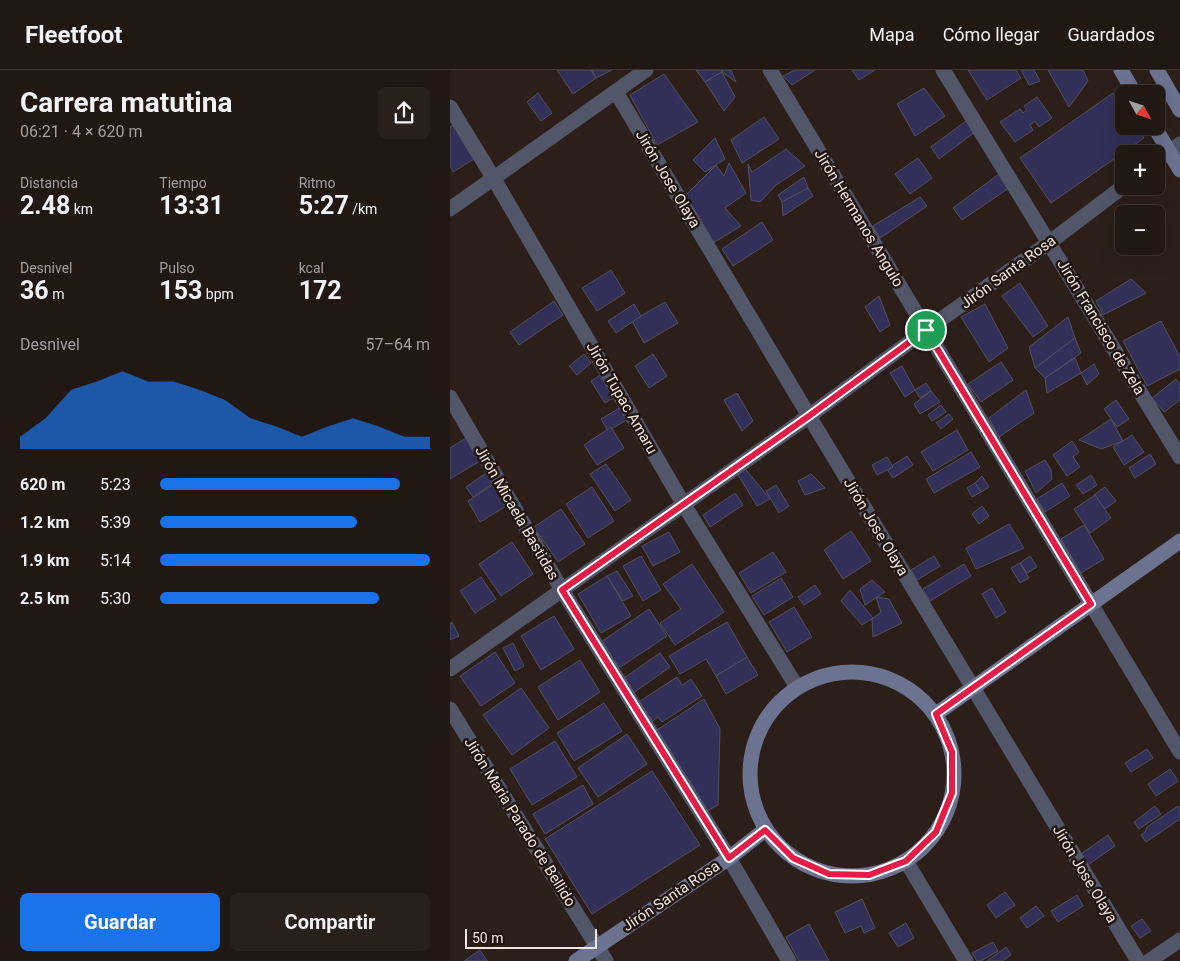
<!DOCTYPE html>
<html lang="es">
<meta charset="utf-8">
<style>
body{margin:0;font-family:Roboto,sans-serif;background:#29201c;color:#f1f3f6;height:100vh;display:flex;flex-direction:column;font-size:19px;white-space:nowrap}
*{box-sizing:border-box;margin:0}
p{font-size:16px;color:#a29fa0}
.icon{flex:none;width:28px;height:28px;fill:none;stroke:currentColor;stroke-width:2;stroke-linecap:round;stroke-linejoin:round}
.map{position:relative;flex:1;overflow:hidden}
.details{display:flex;flex-direction:column;background:#211713;width:450px}
.details>*{flex:none}
.needle{width:32px;rotate:130deg}
.controls{position:absolute;left:665px;top:15px;display:grid;gap:10px}
.controls a{display:grid;place-items:center;width:50px;height:50px;border-radius:8px;background:#211713;box-shadow:0 5px 20px #0002,0 0 0 1px #3e3633;font-size:25px}
.scale{position:absolute;left:15px;bottom:12px;width:132px;box-sizing:border-box;padding-left:5px;border:2px solid #efe6e2;border-top:0;font-size:14px;line-height:18px;white-space:nowrap;color:#efe6e2;-webkit-text-stroke:4px #221510;paint-order:stroke}
.pin{position:absolute;display:grid;place-items:center;width:42px;height:42px;color:#fff;margin:-21px;border:2px solid #fff;border-radius:50%;box-shadow:0 1px 5px #0007}
.round{display:grid;place-items:center;flex:none;width:52px;height:52px;border-radius:8px;background:#29201c}
.overview{display:flex;align-items:center;justify-content:space-between;height:85px;padding:0 20px}
h1{font-size:28px;font-weight:700;line-height:38px}
.stats{display:grid;grid-template-columns:repeat(3,1fr);gap:8px;height:85px;padding:5px 20px}
.stats div{display:grid;align-content:center}
.stats b{font-size:25px;font-weight:700}
.stats small{font-size:14px;font-weight:400}
.stats p{font-size:14px}
.chart{height:140px;padding:10px 20px}
.chart p{display:flex;justify-content:space-between}
.chart svg{width:100%;height:90px;margin-top:5px;fill:#1a73e8;opacity:.7}
.primary-button{display:flex;gap:10px;margin-top:auto;padding:10px 20px}
.primary-button a{flex:1;height:58px;border-radius:8px;background:#1a73e8;color:#fff;font-size:20px;font-weight:700;line-height:58px;text-align:center}
.primary-button a+a{background:#29201c;color:#f1f3f6}
ul{padding:0 20px;list-style:none;font-size:16px}
li{display:grid;grid-template-columns:80px 60px 1fr;align-items:center;height:38px}
li i{height:12px;border-radius:6px;background:#1a73e8}
header{display:flex;align-items:center;gap:30px;box-sizing:border-box;height:70px;padding:0 25px;background:#211713;border-bottom:1px solid #3e3633}
header strong{font-size:24px}
nav{display:flex;gap:28px;margin-inline-start:auto;font-size:18px}
main{display:flex;flex:1;min-height:0}
.map>svg:first-child{display:block}
.building{fill:#323059;stroke:#50515e}
.lines{fill:none;stroke-linecap:round;stroke-linejoin:round}
.street{stroke:#515669;stroke-width:15}
.secondary{stroke:#6b7391;stroke-width:15}
.route-casing{stroke:#fff;stroke-width:10}
.route{stroke:#e11d48;stroke-width:6}
.labels{text-anchor:middle;stroke-width:5;stroke-linejoin:round;paint-order:stroke}
.street-label{font-size:15px;fill:#efe6e2;stroke:#221510}
</style>
<header>
<strong>Fleetfoot</strong>
<nav><a>Mapa</a><a>Cómo llegar</a><a>Guardados</a></nav>
</header>
<main>
<section class="details">
<div class="overview"><div><h1>Carrera matutina</h1><p>06:21 · 4 × 620 m</p></div><a class="round"><svg class="icon" aria-label="share" viewBox="0 0 24 24"><path d="M12 15V3M7 8l5-5 5 5M5 13v7h14v-7"/></svg></a></div>
<div class="stats">
<div><p>Distancia</p><b>2.48<small> km</small></b></div>
<div><p>Tiempo</p><b>13:31</b></div>
<div><p>Ritmo</p><b>5:27<small> /km</small></b></div>
</div>
<div class="stats">
<div><p>Desnivel</p><b>36<small> m</small></b></div>
<div><p>Pulso</p><b>153<small> bpm</small></b></div>
<div><p>kcal</p><b>172</b></div>
</div>
<div class="chart"><p><span>Desnivel</span>57–64 m</p>
<svg viewBox="0 0 160 44" preserveAspectRatio="none"><path d="M0 44V38L10 29L20 15L30 11L40 6L50 11L60 11L70 15L80 20L90 29L100 33L110 38L120 33L130 29L140 33L150 38L160 38V44z"/></svg>
</div>
<ul>
<li><b>620 m</b>5:23<i style="width:89%"></i></li>
<li><b>1.2 km</b>5:39<i style="width:73%"></i></li>
<li><b>1.9 km</b>5:14<i style="width:100%"></i></li>
<li><b>2.5 km</b>5:30<i style="width:81%"></i></li>
</ul>
<div class="primary-button"><a>Guardar</a><a>Compartir</a></div>
</section>
<div class="map">
<svg width="730" height="891" viewBox="0 0 730 891">
<rect width="100%" height="100%" fill="#2c1f19"/>
<!-- building -->
<g class="building">
<path d="M107,0H141L146,8L123,24Z"/>
<path d="M142,0H162L146,8Z"/>
<path d="M246,0H271L272,2L255,12Z"/>
<path d="M273,0H281L286,12L272,2Z"/>
<path d="M345,0H365L342,15L333,6Z"/>
<path d="M402,0H425L409,10Z"/>
<path d="M518,0H566L571,8L537,30Z"/>
<path d="M571,0H584L590,11L579,15Z"/>
<path d="M598,0H633L638,11L619,37Z"/>
<path d="M272,2L285,27L274,41L255,12Z"/>
<path d="M214,4L248,52L207,75L180,25Z"/>
<path d="M474,18L495,46L465,66L447,34Z"/>
<path d="M88,23L102,43L91,51L77,32Z"/>
<path d="M663,23L674,38V56H686L694,68L601,133L570,88Z"/>
<path d="M587,27L602,48L589,57L585,51L580,55L583,60L565,72L550,52L570,39L573,43L577,40L574,36Z"/>
<path d="M314,47L329,69L292,93L281,70Z"/>
<path d="M516,51L525,62L489,89L481,77Z"/>
<path d="M3,55L24,89L3,102L0,96V57Z"/>
<path d="M265,68L275,89L255,102L243,90Z"/>
<path d="M336,79L355,96L326,115L310,132L301,130L298,94L302,102Z"/>
<path d="M468,88L482,108L460,124L445,104Z"/>
<path d="M279,93L296,123L275,138L291,156L263,173L234,127L266,95L274,106Z"/>
<path d="M549,104L559,118L512,150L503,138Z"/>
<path d="M354,107L358,118L332,132L328,125Z"/>
<path d="M358,118L363,126L333,146L332,132Z"/>
<path d="M470,127L477,136L430,168L423,156Z"/>
<path d="M312,152L323,170L283,196L272,179Z"/>
<path d="M161,200L175,223L147,241L132,218Z"/>
<path d="M681,209L696,223L653,245L646,231Z"/>
<path d="M570,213L598,256L583,267L552,226Z"/>
<path d="M429,226L440,255L430,262L415,237Z"/>
<path d="M104,231L113,245L69,275L60,262Z"/>
<path d="M215,232L228,253L194,273L182,251Z"/>
<path d="M184,234L191,246L166,263L158,251Z"/>
<path d="M535,234L558,278L539,292L511,247Z"/>
<path d="M618,247L625,268L585,298L579,277Z"/>
<path d="M711,251L730,287V299L697,316L673,271Z"/>
<path d="M625,268L631,283L595,308L585,298Z"/>
<path d="M134,284L141,293L127,305L119,296Z"/>
<path d="M203,284L217,306L199,318L185,296Z"/>
<path d="M625,288L631,303L597,323L595,308Z"/>
<path d="M551,292L563,310L531,332L518,314Z"/>
<path d="M644,294L649,304L637,315L631,303Z"/>
<path d="M452,296L465,320L455,327L440,303Z"/>
<path d="M152,304L166,326L155,333L141,311Z"/>
<path d="M726,309L730,315V330L714,342L702,328Z"/>
<path d="M476,313L481,321L470,328L465,320Z"/>
<path d="M576,320L584,343L549,367L539,348Z"/>
<path d="M481,321L490,332L470,344L464,334Z"/>
<path d="M287,323L303,351L292,361L274,330Z"/>
<path d="M666,330L679,349L667,357L654,339Z"/>
<path d="M491,335L496,342L482,351L478,345Z"/>
<path d="M171,337L178,349L158,361L151,349Z"/>
<path d="M499,344L503,349L491,359L486,353Z"/>
<path d="M661,349L673,371L651,379L629,370Z"/>
<path d="M161,357L174,378L147,395L134,375Z"/>
<path d="M507,360L518,380L483,401L471,382Z"/>
<path d="M682,365L694,382L674,395L663,377Z"/>
<path d="M16,368L30,391L0,409V378Z"/>
<path d="M622,371L629,382L623,387L630,397L617,406L603,385Z"/>
<path d="M521,382L530,397L484,423L476,409Z"/>
<path d="M700,384L706,394L685,408L679,398Z"/>
<path d="M457,386L463,395L443,408L437,399Z"/>
<path d="M437,387L443,397L427,405L422,395Z"/>
<path d="M595,390L601,400L602,409L586,423L575,401Z"/>
<path d="M156,394L181,430L165,441L140,404Z"/>
<path d="M293,396L320,429L307,436L285,400Z"/>
<path d="M36,403L43,413L23,427L16,417Z"/>
<path d="M361,404L375,418L355,425L348,411Z"/>
<path d="M641,405L647,415L633,424L626,415Z"/>
<path d="M532,406L539,417L531,422L525,413Z"/>
<path d="M47,412L58,435L30,452L18,431Z"/>
<path d="M525,413L531,422L522,427L517,418Z"/>
<path d="M612,413L620,426L595,442L587,429Z"/>
<path d="M326,415L339,436L329,443L316,421Z"/>
<path d="M142,417L164,451L138,468L116,434Z"/>
<path d="M655,417L666,431L655,439L644,425Z"/>
<path d="M285,423L293,435L260,457L253,445Z"/>
<path d="M645,425L661,448L640,463L624,439Z"/>
<path d="M532,436L539,446L529,454L522,444Z"/>
<path d="M111,439L135,474L108,492L84,457Z"/>
<path d="M559,454L574,478L526,499L516,478Z"/>
<path d="M634,455L654,489L631,503L611,469Z"/>
<path d="M401,461L421,491L393,509L374,480Z"/>
<path d="M219,462L230,482L203,496L192,476Z"/>
<path d="M62,472L83,504L51,526L29,494Z"/>
<path d="M323,482L336,502L301,523L289,503Z"/>
<path d="M191,486L211,520L193,531L173,496Z"/>
<path d="M484,486L490,496L467,510L461,500Z"/>
<path d="M580,486L587,497L577,503L570,493Z"/>
<path d="M570,493L579,508L570,513L561,498Z"/>
<path d="M242,494L274,542L225,575L210,553L231,539L213,514Z"/>
<path d="M514,494L521,506L480,531L473,519Z"/>
<path d="M167,501L183,526L173,531L157,506Z"/>
<path d="M157,506L181,546L151,563L128,524Z"/>
<path d="M31,507L46,529L25,543L10,521Z"/>
<path d="M331,508L343,527L314,545L302,526Z"/>
<path d="M422,510L435,522L415,535L410,519Z"/>
<path d="M365,515L371,524L354,535L348,527Z"/>
<path d="M542,518L556,542L546,548L532,524Z"/>
<path d="M400,520L423,548L412,555L391,531Z"/>
<path d="M426,527L439,529L452,553L423,567L422,549L431,542Z"/>
<path d="M344,537L362,567L337,582L319,552Z"/>
<path d="M199,539L217,566L166,600L148,574Z"/>
<path d="M104,546L124,579L91,600L71,566Z"/>
<path d="M2,552L9,566L0,570V554Z"/>
<path d="M277,552L297,587L266,606L256,589L230,604L219,586Z"/>
<path d="M63,573L74,596L65,601L53,578Z"/>
<path d="M45,582L65,613L31,636L10,606Z"/>
<path d="M210,583L220,597L183,623L174,608Z"/>
<path d="M297,587L308,605L276,624L266,606Z"/>
<path d="M130,590L150,622L108,650L88,617Z"/>
<path d="M227,607L232,615L241,609L252,626L212,652L208,647L200,653L187,633Z"/>
<path d="M71,618L99,658L62,685L33,645Z"/>
<path d="M254,629L270,659L268,735L253,743L204,662Z"/>
<path d="M154,633L172,661L124,691L107,663Z"/>
<path d="M177,664L197,694L148,727L128,698Z"/>
<path d="M105,671L127,707L82,735L60,699Z"/>
<path d="M697,679L703,688L681,702L675,693Z"/>
<path d="M720,699L728,711L706,726L698,714Z"/>
<path d="M202,701L250,775L142,844L95,769Z"/>
<path d="M133,715L143,734L95,764L83,744Z"/>
<path d="M705,736L711,744L689,759L684,752Z"/>
<path d="M728,736L730,738V749L696,772L691,765L695,762L697,757Z"/>
<path d="M658,765L665,776L635,797L628,786Z"/>
<path d="M555,822L565,835L546,848L537,835Z"/>
<path d="M627,825L633,836L608,852L601,841Z"/>
<path d="M412,829L425,858L414,863L411,856L395,863L385,842Z"/>
<path d="M586,836L594,846L577,858L570,848Z"/>
<path d="M692,849L701,861L690,868L681,856Z"/>
<path d="M456,853L464,868L448,877L439,863Z"/>
<path d="M359,854L379,891H349L336,867Z"/>
<path d="M543,872L548,881L531,891H527L522,883Z"/>
<path d="M556,877L561,885L552,891H537Z"/>
<path d="M30,880L37,891H14Z"/>
</g>
<g class="lines">
<!-- street -->
<g class="street">
<path d="M320,0L730,682"/>
<path d="M493,0L730,387"/>
<path d="M166,22L359,346L688,891"/>
<path d="M0,37L44,109L234,435L347,617"/>
<path d="M706,91L730,74"/>
<path d="M0,139L196,0"/>
<path d="M0,327L112,520L279,788L339,891"/>
<path d="M0,599L359,346L476,260L600,172L674,116"/>
<path d="M0,639L156,891"/>
<path d="M456,791L516,891"/>
<path d="M699,891L730,870"/>
</g>
<!-- secondary -->
<g class="secondary">
<path d="M671,0L685,24"/>
<path d="M707,0L730,40"/>
<path d="M704,56L730,100"/>
<circle cx="402" cy="704" r="102"/>
<path d="M486,644L730,471"/>
<path d="M126,891L279,788L315,760"/>
</g>
</g>
<g class="lines">
<defs>
<path id="route" d="M476,260L641,534L486,644L502,682V723L486,762L456,791L419,805L379,804L343,788L315,760L279,788L112,520L359,346Z"/>
</defs>
<!-- route casing -->
<use href="#route" class="route-casing"/>
<!-- route -->
<use href="#route" class="route"/>
</g>
<g class="labels">
<!-- street labels -->
<g class="street-label">
<text transform="translate(218 109) rotate(59)" y="5">Jirón Jose Olaya</text>
<text transform="translate(409 148) rotate(59)" y="5">Jirón Hermanos Angulo</text>
<text transform="translate(558 202) rotate(-36)" y="5">Jirón Santa Rosa</text>
<text transform="translate(651 257) rotate(59)" y="5">Jirón Francisco de Zela</text>
<text transform="translate(172 328) rotate(60)" y="5">Jirón Tupac Amaru</text>
<text transform="translate(67 443) rotate(60)" y="5">Jirón Micaela Bastidas</text>
<text transform="translate(426 457) rotate(59)" y="5">Jirón Jose Olaya</text>
<text transform="translate(70 752) rotate(58)" y="5">Jirón Maria Parado de Bellido</text>
<text transform="translate(635 804) rotate(59)" y="5">Jirón Jose Olaya</text>
<text transform="translate(221 826) rotate(-34)" y="5">Jirón Santa Rosa</text>
</g>
</g>
</svg>
<div class="controls">
<a><svg class="needle" viewBox="-14 -14 28 28"><path d="M0-13l5 13h-10z" fill="#e53935"/><path d="M0 13l5-13h-10z" fill="#a29fa0"/></svg></a>
<a>+</a>
<a>−</a>
</div>
<div class="scale">50 m</div>
<div class="pin" style="left:476px;top:260px;background:#1e9e55"><svg class="icon" aria-label="arrive" viewBox="0 0 24 24"><path d="M6 21V4h12l-3 4 3 4H6"/></svg></div>
</div>
</main>
